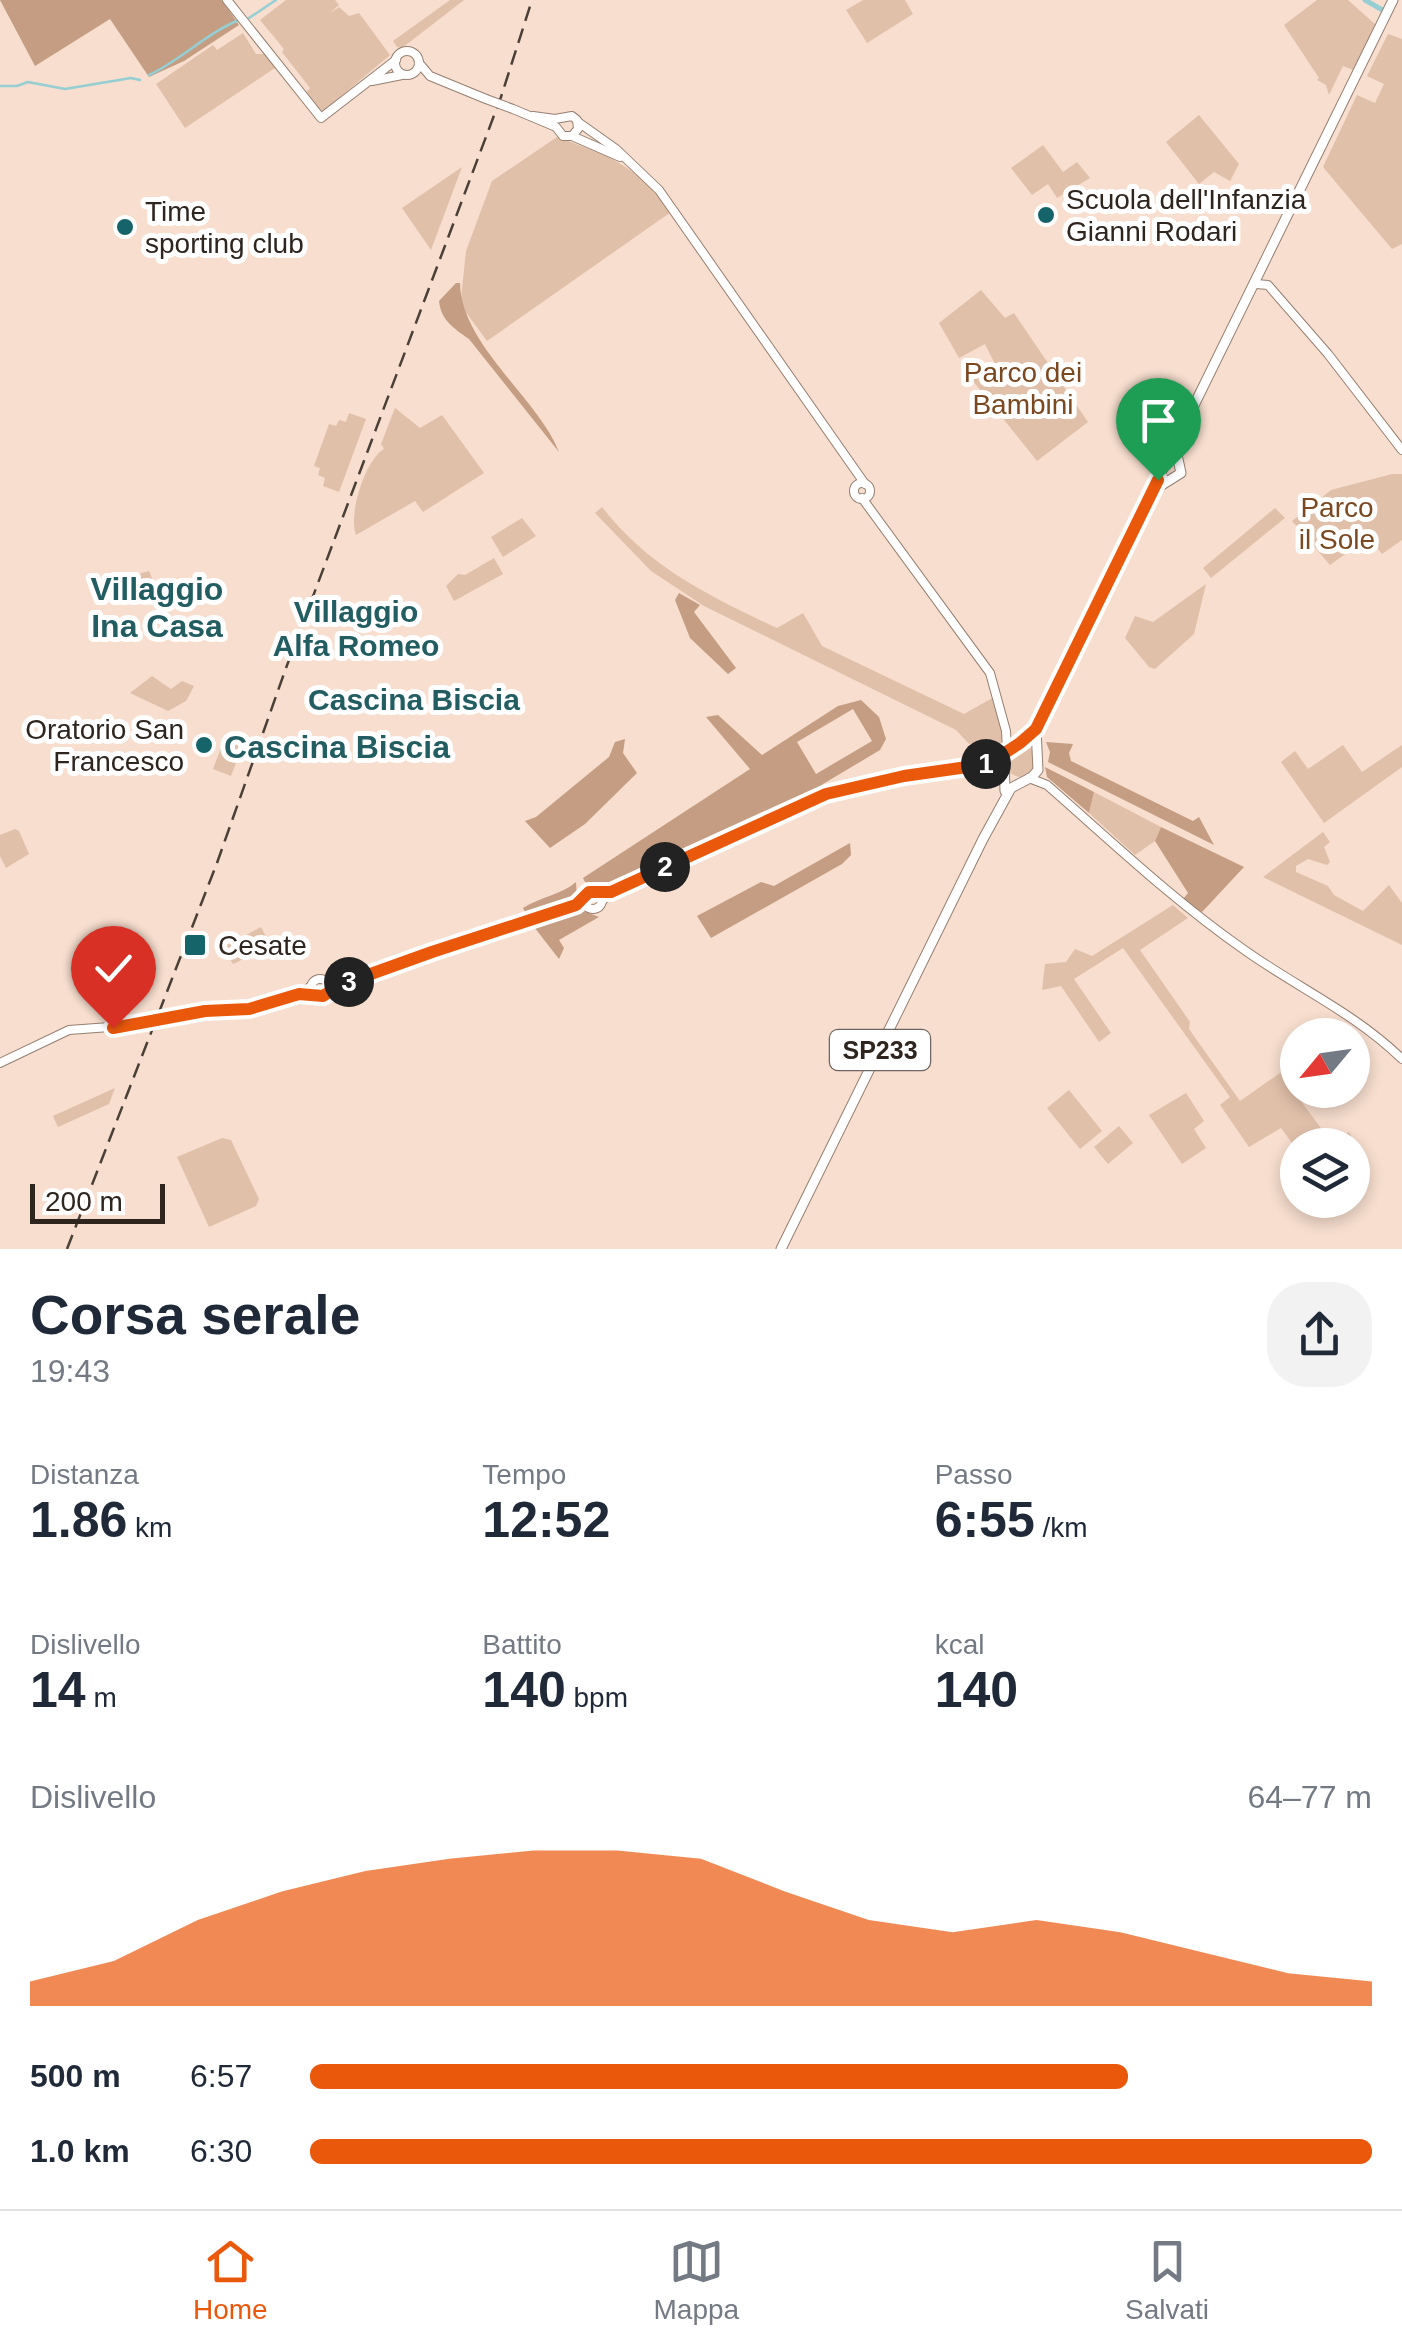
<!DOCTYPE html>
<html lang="it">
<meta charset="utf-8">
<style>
body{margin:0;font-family:Arial,sans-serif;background:#f2f2f3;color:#1f2937;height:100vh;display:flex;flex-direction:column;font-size:38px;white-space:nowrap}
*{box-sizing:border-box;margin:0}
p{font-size:32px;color:#747a83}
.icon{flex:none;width:55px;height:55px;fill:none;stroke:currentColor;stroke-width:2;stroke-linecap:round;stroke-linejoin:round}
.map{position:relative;height:1249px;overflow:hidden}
.panel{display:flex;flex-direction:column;background:#fff;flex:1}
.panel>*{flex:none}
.needle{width:65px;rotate:241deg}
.controls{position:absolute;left:1280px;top:1018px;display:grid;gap:20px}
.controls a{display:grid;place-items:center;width:90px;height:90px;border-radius:50%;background:#fff;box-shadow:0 5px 15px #0003;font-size:50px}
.scale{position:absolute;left:30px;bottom:25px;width:135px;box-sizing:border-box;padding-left:10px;border:5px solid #2e251f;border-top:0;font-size:28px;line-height:35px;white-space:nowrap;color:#2e251f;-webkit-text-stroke:8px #fff;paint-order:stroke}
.pin{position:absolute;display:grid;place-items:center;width:85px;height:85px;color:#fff;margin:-102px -42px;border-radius:50% 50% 50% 0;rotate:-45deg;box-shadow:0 0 10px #0007}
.pin .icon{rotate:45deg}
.km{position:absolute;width:50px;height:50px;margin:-25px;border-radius:50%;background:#222;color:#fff;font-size:28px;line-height:50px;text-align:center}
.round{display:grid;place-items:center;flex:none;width:105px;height:105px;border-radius:40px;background:#f2f2f3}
.overview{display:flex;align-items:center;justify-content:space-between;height:170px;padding:0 30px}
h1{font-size:55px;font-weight:700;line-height:75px}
.figures{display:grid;grid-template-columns:repeat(3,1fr);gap:15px;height:170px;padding:10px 30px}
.figures div{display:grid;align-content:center}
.figures b{font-size:50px;font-weight:700}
.figures small{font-size:28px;font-weight:400}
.figures p{font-size:28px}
.chart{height:280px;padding:20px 30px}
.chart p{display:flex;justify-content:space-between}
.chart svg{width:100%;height:180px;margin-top:10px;fill:#ea580c;opacity:.7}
ul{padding:0 30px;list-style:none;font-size:32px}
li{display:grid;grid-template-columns:160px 120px 1fr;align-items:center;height:75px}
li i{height:25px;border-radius:12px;background:#ea580c}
.tabs{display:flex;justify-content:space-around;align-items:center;height:140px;border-top:2px solid #e0e1e3;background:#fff;font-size:28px;color:#747a83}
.tabs a{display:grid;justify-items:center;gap:5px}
.tabs .on{color:#ea580c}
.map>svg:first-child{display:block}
.green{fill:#e1c0aa}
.forest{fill:#c49d82;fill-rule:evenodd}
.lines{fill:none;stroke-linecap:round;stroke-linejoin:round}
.stream{stroke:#95ced3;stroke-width:2.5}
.canal{stroke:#95ced3;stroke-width:5}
.secondary-casing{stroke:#957f71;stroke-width:10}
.primary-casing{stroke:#957f71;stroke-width:11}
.secondary{stroke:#fff;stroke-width:8}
.primary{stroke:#fff;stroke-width:9}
.rail{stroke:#4b4038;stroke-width:2.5;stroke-dasharray:15 8;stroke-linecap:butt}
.secondary-bridge-casing{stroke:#957f71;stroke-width:10;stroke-linecap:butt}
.secondary-bridge{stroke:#fff;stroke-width:8}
.route-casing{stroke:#fff;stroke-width:20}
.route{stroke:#ea580c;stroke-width:12}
.poi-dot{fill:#156469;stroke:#fff;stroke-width:4}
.labels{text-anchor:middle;stroke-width:10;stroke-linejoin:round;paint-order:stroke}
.shield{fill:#fff;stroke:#6d6662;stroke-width:2.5}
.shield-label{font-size:25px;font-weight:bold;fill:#2e251f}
.poi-label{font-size:28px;fill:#2e251f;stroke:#fff;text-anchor:start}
.park-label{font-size:28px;fill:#7c481f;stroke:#fff}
.neighbourhood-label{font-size:30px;font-weight:bold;fill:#225d61;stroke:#fff}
.quarter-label{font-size:32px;font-weight:bold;fill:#225d61;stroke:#fff}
</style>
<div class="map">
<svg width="1402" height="1249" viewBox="0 0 1402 1249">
<rect width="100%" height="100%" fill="#f7dece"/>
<!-- green -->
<g class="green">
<path d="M286,0H335L339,5L329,14L339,7L349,16L359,13L390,55L322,112L306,92L310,88L282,52L284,49L260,20Z"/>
<path d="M450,0H464L402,48L397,47L393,41Z"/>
<path d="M863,0H905L913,14L867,43L846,10Z"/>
<path d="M1317,0H1348L1376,25L1353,70L1343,66L1329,95L1326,85L1317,80L1319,78L1284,25Z"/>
<path d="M243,33L256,54H265L275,68L185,128L156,84L213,45L217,50Z"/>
<path d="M1388,34L1402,39V244L1392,249L1323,167L1357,95L1375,103L1384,84L1367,76Z"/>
<path d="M1199,115L1239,164L1230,181L1214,172L1199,184L1166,142Z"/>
<path d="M557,137C611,157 635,164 671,212L487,341L465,311L461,298L466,251L492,181Z"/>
<path d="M1043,145L1063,172L1077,162L1090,178L1057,198L1048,184L1032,195L1011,168Z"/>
<path d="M462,167L431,250L402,208Z"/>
<path d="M981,290L1005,318L1014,313L1088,422L1037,461L969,376L994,362L985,344L959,358L939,323Z"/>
<path d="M395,408L420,428L442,415L484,473L423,512L415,501L356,535C348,515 365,460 384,449L381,444Z"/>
<path d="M349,413L366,419L339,492L323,486L325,478L318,475L320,468L314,466L329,424L336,426L339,420L346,422Z"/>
<path d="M1392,474H1402V540L1382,554L1369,537L1330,565L1292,521L1331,490Z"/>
<path d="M602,507C648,567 711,597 777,628L803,613L822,646L964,714L994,697C999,716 1009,736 996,753L976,742L969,744L956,730L704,606L651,571L595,513Z"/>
<path d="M1275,508L1285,518L1211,578L1203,568Z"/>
<path d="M522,518L536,536L503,557L491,537Z"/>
<path d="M494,558L503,574L454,601L446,586L458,574L465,575Z"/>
<path d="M149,571L160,597L126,605L117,580Z"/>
<path d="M1206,584L1194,634L1155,669L1149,667L1125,638L1135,616L1153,622Z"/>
<path d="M152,676L171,689L182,681L194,686L186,701L168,711L130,693Z"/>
<path d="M226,735L244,742L231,776L213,769Z"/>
<path d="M1343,745L1362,772L1402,745V767L1324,823L1281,762L1295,751L1308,769Z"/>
<circle cx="1021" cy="761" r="16"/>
<path d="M1094,792L1161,827L1155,841L1135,855L1089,813Z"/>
<path d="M15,829L19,831L29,854L6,868L0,856V835Z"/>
<path d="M1323,832L1330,842L1324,847L1330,862L1327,865L1308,859L1296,866V872L1328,886L1334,895L1363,911L1389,885L1402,903V945L1263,877Z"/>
<path d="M1173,905L1188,918L1140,950L1190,1022L1189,1029L1240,1101L1280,1073L1332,1143L1349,1132L1360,1151L1353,1156L1352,1145H1298L1297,1150L1281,1128L1249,1147L1220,1105L1230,1097L1123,948L1074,979L1111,1033L1099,1042L1061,986L1042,990L1045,964L1066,962L1075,949L1092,956Z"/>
<path d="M261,927L271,946L233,964L223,947Z"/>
<path d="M115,1088L109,1104L58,1127L53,1116Z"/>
<path d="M1069,1090L1102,1131L1080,1149L1047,1108Z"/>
<path d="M1186,1093L1204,1121L1194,1129L1206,1148L1182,1164L1149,1115Z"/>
<path d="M1119,1126L1133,1143L1108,1164L1094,1147Z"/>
<path d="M222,1138L231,1140L259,1199L256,1206L209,1227L177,1157Z"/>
</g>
<!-- forest -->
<g class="forest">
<path d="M0,0H222L239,25L184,61L149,77L110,19L35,66Z"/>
<path d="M456,283H460C461,345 538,398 559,452L469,339C455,329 441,321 439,301Z"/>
<path d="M679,593L700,605L694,612L736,668L728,674L690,638L675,600Z"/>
<path d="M861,700L879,717L886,739L880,750L823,784L826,790L608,890L585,882L583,878L750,769L706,717L718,715L762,755L838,706ZM853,709L872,741L816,774L797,742Z"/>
<path d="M625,739L623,753L637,773L585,824L550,848L525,821L536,817L609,757L615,742Z"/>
<path d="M1046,742L1073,744L1069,753L1071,761L1193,821L1199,817L1214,845L1048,762L1050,752Z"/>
<path d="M1045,767L1094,792L1089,813L1047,777Z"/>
<path d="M1161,827L1244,867L1202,912L1183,899L1188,893L1155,841Z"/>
<path d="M850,843L851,855L842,864L711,938L697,916L761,882L774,886Z"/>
<path d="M576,882L577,901L528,918L523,908C540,897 561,895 576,882Z"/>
<path d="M578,909L599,917L559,940L564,948L559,959L531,923Z"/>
</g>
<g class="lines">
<!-- stream -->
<g class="stream">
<path d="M249,18L276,0"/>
<path d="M149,75C181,60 205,34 239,20"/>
<path d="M0,86H17L28,82L65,89L131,78L140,80"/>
</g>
<!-- canal -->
<path class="canal" d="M1365,0L1386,12"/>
<defs>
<g id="secondary">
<path d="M227,0L321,118L396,60"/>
<circle cx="407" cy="63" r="12"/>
<path d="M419,63L430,76L486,99"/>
<path d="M372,81L402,75"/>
<path d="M513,109L556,127L563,136H572L578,129L577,120L572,116L555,119L533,116"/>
<path d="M578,122L616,149L659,190L865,484"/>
<path d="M572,136L620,157"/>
<path d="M1256,284L1268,285L1328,354L1402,450"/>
<circle cx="862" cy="491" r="8"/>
<path d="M862,498L990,673L1006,731L1007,750"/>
<path d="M1029,778L1047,785C1111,841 1173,900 1243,949C1296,987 1355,1013 1402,1059"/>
<circle cx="593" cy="900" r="9"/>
<path d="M602,901L611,892L826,794L904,776L988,764L1004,754"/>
<circle cx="320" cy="988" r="9"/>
<path d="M328,992L432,952L576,905L584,899"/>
<path d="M178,1016C217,1009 281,1014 311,986"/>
<path d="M0,1063L69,1030L123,1026"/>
</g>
<g id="primary">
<path d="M1157,488L1181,473L1176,450"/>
<path d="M1095,607L1393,0"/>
<path d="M1005,791L1004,754L1036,729L1098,604"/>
<path d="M781,1249L983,839L1011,788L1032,777L1038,770L1036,729"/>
</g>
</defs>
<!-- secondary casing -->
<use href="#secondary" class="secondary-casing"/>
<!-- primary casing -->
<use href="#primary" class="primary-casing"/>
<!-- secondary -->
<use href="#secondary" class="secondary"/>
<!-- primary -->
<use href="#primary" class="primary"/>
<!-- rail -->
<path class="rail" d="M67,1249L217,863L286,668L501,97L532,0"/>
<defs>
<g id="secondary-bridge">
<path d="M486,99L513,109"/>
<path d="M123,1026L178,1016"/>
</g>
</defs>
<!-- secondary-bridge casing -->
<use href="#secondary-bridge" class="secondary-bridge-casing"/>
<!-- secondary-bridge -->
<use href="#secondary-bridge" class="secondary-bridge"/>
</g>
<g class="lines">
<defs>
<path id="route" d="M113,1028L205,1011L249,1009L299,994L323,996L340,985L432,952L576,905L589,892H611L826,794L904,776L988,764L1020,743L1036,729L1158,480"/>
</defs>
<!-- route casing -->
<use href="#route" class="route-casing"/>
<!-- route -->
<use href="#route" class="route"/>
</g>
<!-- markers -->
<g class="poi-dot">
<circle cx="1046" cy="215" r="10"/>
<circle cx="125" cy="227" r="10"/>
<circle cx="204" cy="745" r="10"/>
<rect x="183" y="933" width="24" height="24" rx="5"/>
</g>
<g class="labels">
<!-- shield labels -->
<rect class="shield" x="830" y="1030" width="100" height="40" rx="8"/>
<g class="shield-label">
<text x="880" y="1059">SP233</text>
</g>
<!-- poi labels -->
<g class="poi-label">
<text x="1066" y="209">Scuola dell'Infanzia<tspan x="1066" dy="32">Gianni Rodari</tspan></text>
<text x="145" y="221">Time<tspan x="145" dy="32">sporting club</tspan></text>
<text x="184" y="739" text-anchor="end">Oratorio San<tspan x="184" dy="32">Francesco</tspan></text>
<text x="218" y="955">Cesate</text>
</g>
<!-- park labels -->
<g class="park-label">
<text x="1023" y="382">Parco dei<tspan x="1023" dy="32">Bambini</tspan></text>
<text x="1337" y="517">Parco<tspan x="1337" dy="32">il Sole</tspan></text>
</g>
<!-- neighbourhood labels -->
<g class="neighbourhood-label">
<text x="356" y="622">Villaggio<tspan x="356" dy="34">Alfa Romeo</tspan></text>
<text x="414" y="710">Cascina Biscia</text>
</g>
<!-- quarter labels -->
<g class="quarter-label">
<text x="157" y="600">Villaggio<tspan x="157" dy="37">Ina Casa</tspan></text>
<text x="337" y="758">Cascina Biscia</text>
</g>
</g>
</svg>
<div class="controls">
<a><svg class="needle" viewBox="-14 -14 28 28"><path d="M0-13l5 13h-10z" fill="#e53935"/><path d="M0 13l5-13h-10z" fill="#747a83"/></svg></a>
<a><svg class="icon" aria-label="layers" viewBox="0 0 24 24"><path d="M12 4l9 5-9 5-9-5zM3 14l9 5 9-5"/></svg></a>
</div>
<div class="scale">200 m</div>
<div class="pin" style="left:1158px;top:480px;background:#1e9e55"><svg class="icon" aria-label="arrive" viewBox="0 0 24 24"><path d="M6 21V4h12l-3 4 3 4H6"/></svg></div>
<div class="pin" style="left:113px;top:1028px;background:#d93025"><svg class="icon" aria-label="check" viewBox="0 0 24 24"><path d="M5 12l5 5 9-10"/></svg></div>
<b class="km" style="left:986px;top:764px">1</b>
<b class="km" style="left:665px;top:867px">2</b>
<b class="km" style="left:349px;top:982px">3</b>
</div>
<section class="panel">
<div class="overview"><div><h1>Corsa serale</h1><p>19:43</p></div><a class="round"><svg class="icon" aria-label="share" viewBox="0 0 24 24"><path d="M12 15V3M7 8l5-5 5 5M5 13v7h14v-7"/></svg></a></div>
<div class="figures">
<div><p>Distanza</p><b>1.86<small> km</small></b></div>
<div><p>Tempo</p><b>12:52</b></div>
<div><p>Passo</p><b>6:55<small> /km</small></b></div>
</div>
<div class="figures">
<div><p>Dislivello</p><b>14<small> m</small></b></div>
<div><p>Battito</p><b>140<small> bpm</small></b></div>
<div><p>kcal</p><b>140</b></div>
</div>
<div class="chart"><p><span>Dislivello</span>64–77 m</p>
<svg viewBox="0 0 160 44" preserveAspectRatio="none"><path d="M0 44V38L10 33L20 23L30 16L40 11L50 8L60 6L70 6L80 8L90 16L100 23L110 26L120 23L130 26L140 31L150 36L160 38V44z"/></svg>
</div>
<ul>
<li><b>500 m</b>6:57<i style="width:77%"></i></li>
<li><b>1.0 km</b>6:30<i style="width:100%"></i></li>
</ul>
</section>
<nav class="tabs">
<a class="on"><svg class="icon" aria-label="home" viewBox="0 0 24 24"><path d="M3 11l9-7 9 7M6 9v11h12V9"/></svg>Home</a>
<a><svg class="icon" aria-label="map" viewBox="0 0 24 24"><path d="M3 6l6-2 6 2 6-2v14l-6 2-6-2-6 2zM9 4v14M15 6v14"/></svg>Mappa</a>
<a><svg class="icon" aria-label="saved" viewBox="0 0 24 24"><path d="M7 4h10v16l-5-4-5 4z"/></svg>Salvati</a>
</nav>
